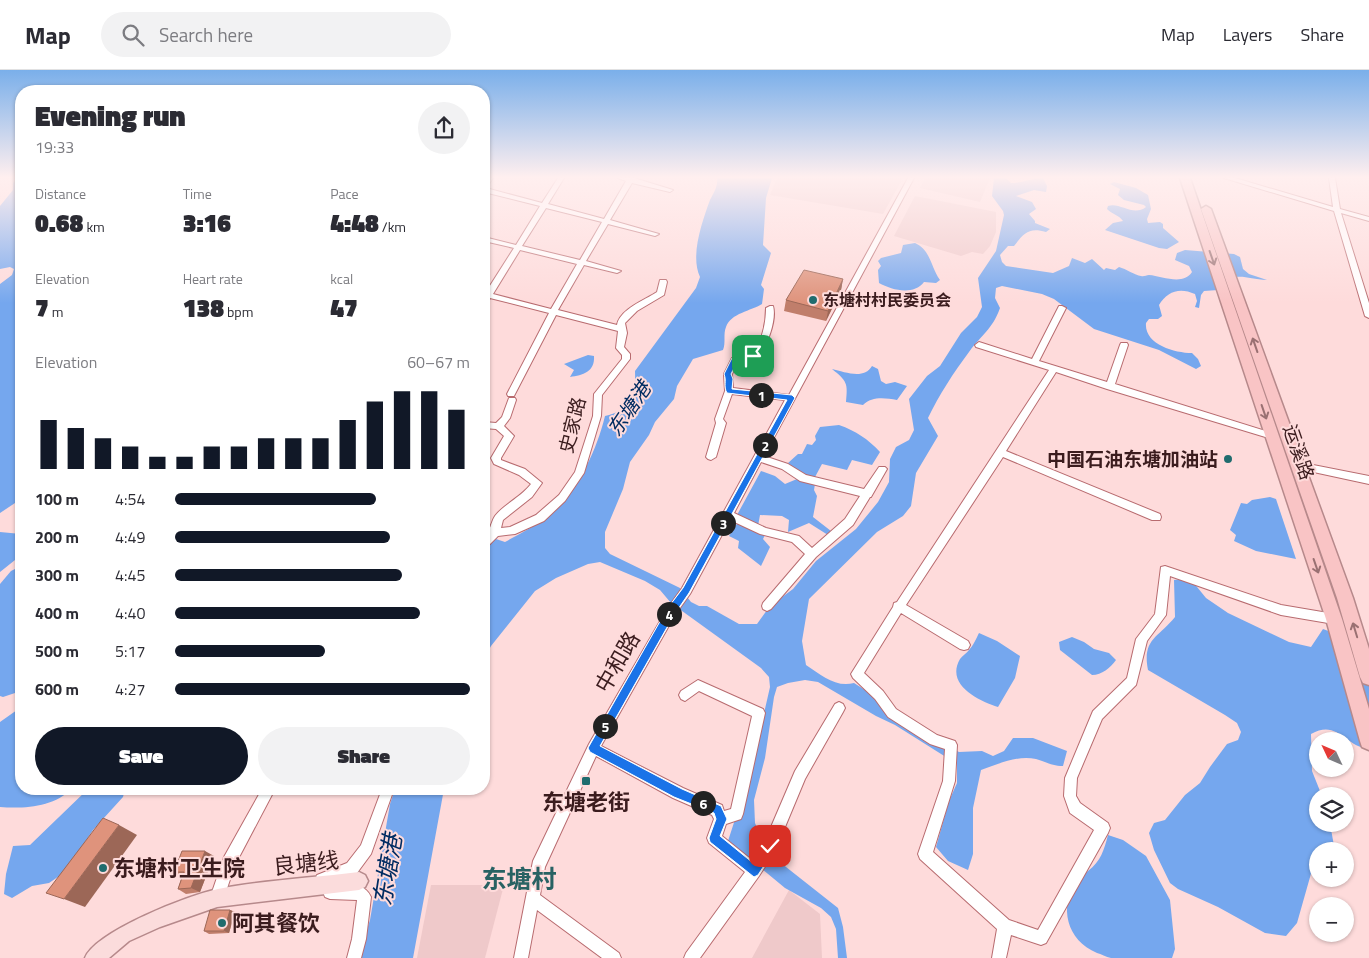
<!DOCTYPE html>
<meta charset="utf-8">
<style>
body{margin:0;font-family:"Titillium Web","Noto Sans SC",sans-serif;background:#f2f2f3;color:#2b2b33;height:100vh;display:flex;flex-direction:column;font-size:19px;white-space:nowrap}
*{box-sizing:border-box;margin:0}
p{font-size:16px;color:#7c7c81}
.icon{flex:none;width:28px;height:28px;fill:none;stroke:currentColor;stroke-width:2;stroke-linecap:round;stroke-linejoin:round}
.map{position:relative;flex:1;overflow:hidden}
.drawer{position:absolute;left:15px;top:15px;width:475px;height:710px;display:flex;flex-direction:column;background:#fff;border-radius:20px;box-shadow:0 1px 4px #0004}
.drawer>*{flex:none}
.needle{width:32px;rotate:314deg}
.controls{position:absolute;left:1309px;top:662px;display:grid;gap:10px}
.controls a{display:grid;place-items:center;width:45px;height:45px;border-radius:50%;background:#fff;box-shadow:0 1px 4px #0004;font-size:25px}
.pin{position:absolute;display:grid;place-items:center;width:42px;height:42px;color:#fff;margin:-21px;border-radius:10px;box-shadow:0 2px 8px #0006}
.km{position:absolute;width:25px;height:25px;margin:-12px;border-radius:50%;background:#222;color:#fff;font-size:14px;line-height:25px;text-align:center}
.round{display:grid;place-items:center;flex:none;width:52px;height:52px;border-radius:26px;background:#f2f2f3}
.overview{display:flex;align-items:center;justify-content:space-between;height:85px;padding:0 20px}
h1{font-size:28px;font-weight:800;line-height:38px}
.stats{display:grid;grid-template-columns:repeat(3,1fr);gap:8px;height:85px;padding:5px 20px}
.stats div{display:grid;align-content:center}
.stats b{font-size:25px;font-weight:800}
.stats small{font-size:14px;font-weight:400}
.stats p{font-size:14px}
.chart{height:140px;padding:10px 20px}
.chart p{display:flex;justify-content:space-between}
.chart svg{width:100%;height:90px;margin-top:5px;stroke:#111827;stroke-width:6}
.cta{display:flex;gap:10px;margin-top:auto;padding:10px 20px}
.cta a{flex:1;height:58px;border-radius:30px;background:#111827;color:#fff;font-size:20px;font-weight:800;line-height:58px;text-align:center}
.cta a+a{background:#f2f2f3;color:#2b2b33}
ul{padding:0 20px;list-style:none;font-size:16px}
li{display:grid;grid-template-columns:80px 60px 1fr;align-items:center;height:38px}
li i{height:12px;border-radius:6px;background:#111827}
header{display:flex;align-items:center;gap:30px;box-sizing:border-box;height:70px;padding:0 25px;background:#fff;border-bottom:1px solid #e1e1e2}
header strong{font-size:24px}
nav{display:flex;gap:28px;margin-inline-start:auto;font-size:18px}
.search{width:350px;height:45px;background:#f2f2f3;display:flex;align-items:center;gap:12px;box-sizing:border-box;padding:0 18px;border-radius:28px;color:#7c7c81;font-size:19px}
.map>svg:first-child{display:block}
.built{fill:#efc9ca}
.water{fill:#75a7ee}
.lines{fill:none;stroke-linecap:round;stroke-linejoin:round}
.minor-casing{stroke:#b86b6f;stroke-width:2}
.major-casing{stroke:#b6898b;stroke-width:3}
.highway-casing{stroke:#b6898b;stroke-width:3}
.minor{fill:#fff;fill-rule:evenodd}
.major{fill:#fbdcdc;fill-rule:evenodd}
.highway{fill:#f9c4c5;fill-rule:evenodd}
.wall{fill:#c07e6b}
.shaded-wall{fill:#9c6757}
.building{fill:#df937c;stroke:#9c6757}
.oneway{stroke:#9a7072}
.route{fill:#1a73e8;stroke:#fff}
.poi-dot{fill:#206c6e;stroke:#fedbdb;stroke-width:2}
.labels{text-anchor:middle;stroke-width:4;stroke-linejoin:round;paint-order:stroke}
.far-poi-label{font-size:16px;font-weight:bold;fill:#3b1c1e;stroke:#fedbdb;text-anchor:start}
.street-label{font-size:19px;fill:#3b1c1e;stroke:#fedbdb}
.poi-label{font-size:19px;font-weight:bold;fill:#3b1c1e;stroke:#fedbdb;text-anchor:end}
.water-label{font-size:20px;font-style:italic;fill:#012c62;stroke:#fedbdb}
.near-street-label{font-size:22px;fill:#3b1c1e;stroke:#fedbdb}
.near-poi-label{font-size:22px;font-weight:bold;fill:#3b1c1e;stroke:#fedbdb;text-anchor:start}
.near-water-label{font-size:24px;font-style:italic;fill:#012c62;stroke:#fedbdb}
.near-quarter-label{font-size:25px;font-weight:bold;fill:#286263;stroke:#fedbdb}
</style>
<header>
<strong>Map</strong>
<div class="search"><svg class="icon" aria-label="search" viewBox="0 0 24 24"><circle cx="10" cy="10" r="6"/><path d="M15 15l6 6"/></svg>Search here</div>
<nav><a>Map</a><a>Layers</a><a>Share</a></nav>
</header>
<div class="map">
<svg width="1369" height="888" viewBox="0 0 1369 888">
<rect width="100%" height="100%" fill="#fedbdb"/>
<!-- built -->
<g class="built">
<path d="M777,108H903L883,144L770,125Z"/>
<path d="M925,108H990L980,132L920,118Z"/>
<path d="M915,126L996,142V162L990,176L983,184L972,182L961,186L894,166Z"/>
<path d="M431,815H504L485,888H417Z"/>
<path d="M789,820L820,844L822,888H752Z"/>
</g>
<!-- water -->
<g class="water">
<path d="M17,108H21V429L0,443V214L12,205L14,199L10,197L0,199V136L13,120V113Z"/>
<path d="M717,108H772L766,128L763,175L771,183L761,215L764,219L762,234C751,241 731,243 726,257C723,264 726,273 723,280L693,289L677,316L674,329L655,352L649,365L630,392L623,419L605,462V478L610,484L680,518L691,532L699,536H707L739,554H757L770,536L793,519L816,491L856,459L878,432L889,412L890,389L896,377L909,370L914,360L909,329L927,306L940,296L961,263L977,247L982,237L978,208L996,181L1004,145L1003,141L992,126L994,108H1006L1011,113C1022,113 1032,108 1043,108L1047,116L1046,122L1034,120L1016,126L1032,132L1036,139L1029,144L1035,151V153L1050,159L1046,162C1029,157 1024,163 1014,176H1008L1000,185L1002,192L1006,196L1053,203L1069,196L1072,188L1085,193L1092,189L1104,200L1106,198L1115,200L1119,197C1126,199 1135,205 1141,206C1144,207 1146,205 1149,205C1162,206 1183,216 1192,202L1189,196L1175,190L1177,183L1185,180L1234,184L1240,187L1243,199L1249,204L1267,210C1246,209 1238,201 1219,214L1218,220L1204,221L1201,225L1199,238L1195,237L1197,231L1195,224C1180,217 1167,221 1159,235L1162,246L1158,249H1149L1146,253C1144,274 1174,283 1192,283L1198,289L1201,296L1196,299L1159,280L1094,259L1054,229L1042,224L1002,216L996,218L995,228L1000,238C992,260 982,264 969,282C954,302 939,325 928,348L938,366L916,403L911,436L903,446L877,462L809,529L802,571L806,595C821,605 836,618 854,613L873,625L884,641L959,682L982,681L993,686L1004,681L1013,668H1033L1067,681L1063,696C1052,696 1046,692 1036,689C1017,685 998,694 981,700L973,738V784L968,800L948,791L936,777L949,731L957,713V694L895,655L876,646L818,612L805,610L788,613L777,617L774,627L765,688L754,730L755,753L767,782L838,838L843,857L847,888H838L836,859L831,847L821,838L785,818L728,771L751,700L770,617L769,607L761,598L671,533L660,520L645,511L600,492L588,494L556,508L535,521L491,576L484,589V520L489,507L484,486V460L487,466L505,472C519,464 536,456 548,446C577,421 596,383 605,346C630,340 636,326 635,301L696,218L700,207C690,186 702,152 710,130C714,122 718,117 717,108Z"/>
<path d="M1114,112L1136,118L1148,125L1151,139L1147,149L1148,153L1160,152L1163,154V158L1179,172L1167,179L1159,178L1105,160L1113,153L1123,151C1119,145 1112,144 1107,139L1108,136C1120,132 1133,147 1146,137L1144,135L1124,130L1118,125L1120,119L1110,114Z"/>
<path d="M915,173C931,180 931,198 940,210L936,213L924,212C913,226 892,220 879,213L878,200L881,196L878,191L881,188L901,183L903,175Z"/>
<path d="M588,285L594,286C595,302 583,305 570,307L574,300L564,294Z"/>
<path d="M872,296L878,299L881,311L886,314L895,312L907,316L897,330C885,328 872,326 863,335L846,332C848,313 847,311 832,299C845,302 864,310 872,296Z"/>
<path d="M839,355C856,361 868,369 880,382L872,395L852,390L847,400L822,394L815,407C804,405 793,404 788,393L798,384H802L807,374L812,375L816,370L815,366L820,357Z"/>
<path d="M761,401L775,406L785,414L797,409L815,414L814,420L817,426L813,447L831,461L828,465L809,453L788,462L789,450L782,446L760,445L758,456L737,445Z"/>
<path d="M1270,427L1276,429L1296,489L1256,481L1234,471L1236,465L1230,460L1241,433L1247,434L1252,430Z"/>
<path d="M738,452L765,465L763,469L770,477L761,496L738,478L739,471L729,466Z"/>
<path d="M0,462L21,464V488L15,490L0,502Z"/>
<path d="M21,496V621L3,627L0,626V514L11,501Z"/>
<path d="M1184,509L1193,512L1206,528L1228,543L1289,572L1311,577L1323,559L1369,576V679C1345,677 1338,649 1311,664L1312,701L1322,726H1318V754H1330L1335,781L1318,779L1297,853L1286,866L1265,863L1218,837L1178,819L1170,813L1154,780L1149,763L1154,753L1165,750L1185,725L1200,713L1210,697L1227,674L1238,670L1241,662L1237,653L1225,645L1148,600C1142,569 1158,568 1175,547L1174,510Z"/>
<path d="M979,563L997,571L1020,586L1015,608L998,637C979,631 945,615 960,589C962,586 967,583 969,580C973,576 976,569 979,563Z"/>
<path d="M1072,567L1084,572L1094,579L1109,583L1116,590C1110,598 1102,605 1092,605L1060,580L1059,572Z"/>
<path d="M17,640L21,641V719H71C55,737 23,739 0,737V652Z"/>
<path d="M88,719H125L123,727L93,760L65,802L49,813L32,816L12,828L4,824L6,804L13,776L30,775Z"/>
<path d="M395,719H444L413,888H358L370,850L390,734Z"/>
<path d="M1108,765L1123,770L1146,786L1170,830L1175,879L1172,888C1152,888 1131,888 1111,888C1106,887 1101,884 1097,883C1066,870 1059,837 1076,810C1079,805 1084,804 1088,801C1101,791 1104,780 1108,765Z"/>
</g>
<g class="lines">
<defs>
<g id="minor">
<path d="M487,108H493L486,118L542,133L558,108H564L548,134L604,149L626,111L618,108H634L673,120L670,122L632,113L610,150L659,164L655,166L608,154L586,191L621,201L617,203L584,195L558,240L617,255C620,239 645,230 657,222L660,210H666L667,212L664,225L637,241L625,253L627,263L624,277L630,284V289L602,325L601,346L584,403L565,431L544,451L515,464L498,466L488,476L484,477V467C492,458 490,454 495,446C503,435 521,427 531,414L519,405L494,394L491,388L504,366L496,359L484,358V352L496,353L502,347L509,328H515L516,330L510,348L504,356L514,366L501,388V390L525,399L542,413L532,427L503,450L501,458L510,457L536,445L559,425L575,402L585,371L593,346L594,324L622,289V285L616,278L618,261L556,245L515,324L514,326H508L507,324L549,243L490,228L487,234H484V222H486L514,178L484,171V167L516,175L540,136L484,122V113ZM546,138L602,152L580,190L522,176ZM520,180L577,194L551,239L493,224Z"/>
<path d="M908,108H914L764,386L788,394L806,405L864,419L879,397H885L887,399L871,427H870L853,455L816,487L771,539L767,541L763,539L762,536L763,533L805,484L792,472L760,464L730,450L690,524L675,545L601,676L683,718L722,735L724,741L731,739L752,646L699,621L685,631L681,629L679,625L681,621L698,610L763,639L765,643L743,744L741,749L726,754L722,766L753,791L765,771L795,701L835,634L839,632L843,634L845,638L843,642L805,709L775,781L759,806L700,888H684L686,883L745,802L709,773L707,768L714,749L712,745L673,728L596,686L545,797L540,825L619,883L621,888H602L537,840L528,888H514L533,791L589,674L667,539L682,518L785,330L732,324L723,349L726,353L716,387L711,390L708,389L706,387L716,353L715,349L725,321L724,304L732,288C737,287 743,286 748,284C762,278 766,252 766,238L770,236H773C777,249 767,281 754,288C749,290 743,291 738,292L732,304L733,318L789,325ZM761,392L782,399L800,411L860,426L845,449L812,478L799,466L766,458L734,443Z"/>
<path d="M1224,108H1235L1333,137L1329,108H1335L1340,139L1369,147V151L1341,143L1369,233V248L1365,246L1334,141Z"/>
<path d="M1059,236H1062L1066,238L1039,291L1107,312L1120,275L1121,273H1127L1128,275L1115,314L1275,364L1277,366L1272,369L1107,319L1056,302L1006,381L1160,444L1161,447L1160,450H1152L1003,387L906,535L968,571L970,575L968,579L964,580L960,579L901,543L864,603L883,621L896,639L937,665L955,671L957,675L955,711L933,782L1009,850L1038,860L1094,760L1070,743L1064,726L1065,708L1093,641L1127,608L1136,569L1155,544L1161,497L1165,496L1281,535L1334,544L1338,546L1340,549L1338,552L1334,554L1281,545L1170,506L1166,545L1147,571L1136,615L1102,649L1077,708L1076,726L1080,733L1108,753L1110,758L1108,763L1046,873L1041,875L1011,865L1006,888H992L997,859L920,789L918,784L943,711L945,679L930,674L888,647L875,629L853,608L851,604L893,537L894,533L897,532L1049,300L976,277L975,275L979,272L1032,289Z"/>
<path d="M1298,392L1369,406V414L1295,398L1293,396Z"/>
<path d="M262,719H275L235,795L222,833L217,835L212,833L210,828L224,787Z"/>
<path d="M382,719H394L371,784L357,803L322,817L317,815L315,810L317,805L347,793L361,775Z"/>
<path d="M330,815C345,815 364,811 371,827L366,869L361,888H347L352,869L357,830L330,829L325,827L323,822L325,817Z"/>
</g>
<path id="major" d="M359,802L365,805L368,811L365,817L359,820L217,837L160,857L129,871L109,888H85C96,861 189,825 218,819C263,810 313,808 359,802Z"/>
<g id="highway">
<path d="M1180,108H1190L1342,549L1369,639V680L1362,677L1360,671L1326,549Z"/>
<path d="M1206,136L1211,139L1353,528L1369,579V615L1363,613L1360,607L1337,528L1201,139Z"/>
</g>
</defs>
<!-- minor casing -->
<use href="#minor" class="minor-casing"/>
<!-- major casing -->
<use href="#major" class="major-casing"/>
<!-- highway casing -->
<use href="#highway" class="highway-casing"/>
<!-- minor -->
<use href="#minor" class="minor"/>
<!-- major -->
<use href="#major" class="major"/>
<!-- highway -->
<use href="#highway" class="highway"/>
</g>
<!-- wall -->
<g class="wall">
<path d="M843,209L841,220L826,251L784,241L786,230Z"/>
<path d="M214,786L200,822L186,824L178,819L182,806L174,802Z"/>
<path d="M230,840L235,842L229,863L209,864L204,861Z"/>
</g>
<!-- shaded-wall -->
<g class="shaded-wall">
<path d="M843,209L841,220L826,251L828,241Z"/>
<path d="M119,755L137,765L85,837L64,829Z"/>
<path d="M205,781L214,786L200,822L191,818Z"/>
<path d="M230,840L235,842L229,863L224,861Z"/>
</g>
<!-- building -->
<g class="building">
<path d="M804,200L843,209L828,241L786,230Z"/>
<path d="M103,748L119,755L64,829L46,823Z"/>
<path d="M182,781H205L191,818L178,819L184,802H174Z"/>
<path d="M210,840H230L224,861H204Z"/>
</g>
<!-- one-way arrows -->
<defs><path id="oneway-shaft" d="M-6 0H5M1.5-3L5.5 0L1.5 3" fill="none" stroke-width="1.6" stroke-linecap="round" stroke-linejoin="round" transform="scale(1.25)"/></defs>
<g class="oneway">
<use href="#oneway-shaft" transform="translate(1212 188) rotate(71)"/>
<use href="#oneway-shaft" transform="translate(1255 275) rotate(-109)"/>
<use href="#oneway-shaft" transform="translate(1264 342) rotate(71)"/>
<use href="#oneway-shaft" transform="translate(1316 496) rotate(71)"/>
<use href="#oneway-shaft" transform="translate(1355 560) rotate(-107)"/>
</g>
<!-- sky -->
<linearGradient id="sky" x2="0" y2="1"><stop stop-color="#7aafea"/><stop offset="0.46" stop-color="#ffefef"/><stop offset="1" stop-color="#ffefef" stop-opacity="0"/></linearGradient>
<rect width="1369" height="233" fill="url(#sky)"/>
<!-- route -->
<path class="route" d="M753,284H755V287L737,292L731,304L733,309L732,319L792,325L795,328L689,523L674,545L600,676L682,719L721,736L727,749L720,766L753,793L766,772L770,770L774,772L775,776L774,780L758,805L754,807L710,772L709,768L716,749L714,743L674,727L590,682L588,678L667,539L683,518L787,330L727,323C723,316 727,311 724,304L732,288Z"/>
<!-- markers -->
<g class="poi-dot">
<circle cx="813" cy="230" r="5"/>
<circle cx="1228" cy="389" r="5"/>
<rect x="581" y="706" width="10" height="10" rx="2.5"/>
<circle cx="103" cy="798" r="5"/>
<circle cx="222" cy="853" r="5"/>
</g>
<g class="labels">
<!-- far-poi labels -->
<g class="far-poi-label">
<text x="823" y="236">东塘村村民委员会</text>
</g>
<!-- street labels -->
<g class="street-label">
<text transform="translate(572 355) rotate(-76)" y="7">史家路</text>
<text transform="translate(1299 382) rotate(71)" y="7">运溪路</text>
</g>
<!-- poi labels -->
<g class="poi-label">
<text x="1218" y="396">中国石油东塘加油站</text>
</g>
<!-- water labels -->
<g class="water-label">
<text transform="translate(629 339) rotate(-56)" y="7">东塘港</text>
</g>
<!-- near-street labels -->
<g class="near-street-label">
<text transform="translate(617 592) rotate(-60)" y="8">中和路</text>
<text transform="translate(306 793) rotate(-6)" y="8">良塘线</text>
</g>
<!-- near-poi labels -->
<g class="near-poi-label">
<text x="586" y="740" text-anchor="middle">东塘老街</text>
<text x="113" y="806">东塘村卫生院</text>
<text x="232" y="861">阿其餐饮</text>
</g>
<!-- near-water labels -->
<g class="near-water-label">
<text transform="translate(388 800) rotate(-81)" y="8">东塘港</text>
</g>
<!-- near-quarter labels -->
<g class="near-quarter-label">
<text x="519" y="818">东塘村</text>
</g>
</g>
</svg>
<div class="controls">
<a><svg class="needle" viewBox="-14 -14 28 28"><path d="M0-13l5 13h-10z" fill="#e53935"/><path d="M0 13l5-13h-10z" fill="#7c7c81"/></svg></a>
<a><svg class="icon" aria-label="layers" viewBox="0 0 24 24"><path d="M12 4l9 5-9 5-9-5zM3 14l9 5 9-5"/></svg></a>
<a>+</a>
<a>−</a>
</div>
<div class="pin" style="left:753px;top:286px;background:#1e9e55"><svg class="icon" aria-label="arrive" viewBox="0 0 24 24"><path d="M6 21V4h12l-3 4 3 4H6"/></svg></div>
<div class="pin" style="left:770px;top:776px;background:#d93025"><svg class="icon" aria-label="check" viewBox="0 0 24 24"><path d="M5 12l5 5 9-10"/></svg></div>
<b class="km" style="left:761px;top:325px">1</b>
<b class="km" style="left:765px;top:375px">2</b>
<b class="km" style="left:723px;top:453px">3</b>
<b class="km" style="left:669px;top:544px">4</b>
<b class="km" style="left:605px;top:656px">5</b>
<b class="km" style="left:703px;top:733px">6</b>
<section class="drawer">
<div class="overview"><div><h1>Evening run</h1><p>19:33</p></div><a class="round"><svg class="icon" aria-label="share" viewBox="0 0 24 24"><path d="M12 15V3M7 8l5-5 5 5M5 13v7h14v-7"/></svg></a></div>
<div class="stats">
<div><p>Distance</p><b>0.68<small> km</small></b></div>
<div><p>Time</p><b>3:16</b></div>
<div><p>Pace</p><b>4:48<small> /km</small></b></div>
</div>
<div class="stats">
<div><p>Elevation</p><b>7<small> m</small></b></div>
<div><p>Heart rate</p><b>138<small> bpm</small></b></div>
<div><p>kcal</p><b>47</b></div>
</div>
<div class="chart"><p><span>Elevation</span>60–67 m</p>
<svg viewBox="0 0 160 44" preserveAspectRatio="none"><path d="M5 44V20M15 44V24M25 44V29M35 44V33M45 44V38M55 44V38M65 44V33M75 44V33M85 44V29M95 44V29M105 44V29M115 44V20M125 44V11M135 44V6M145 44V6M155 44V15"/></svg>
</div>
<ul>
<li><b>100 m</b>4:54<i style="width:68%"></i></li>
<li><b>200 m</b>4:49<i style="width:73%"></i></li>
<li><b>300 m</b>4:45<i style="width:77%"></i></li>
<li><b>400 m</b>4:40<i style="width:83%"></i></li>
<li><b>500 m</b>5:17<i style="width:51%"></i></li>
<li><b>600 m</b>4:27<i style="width:100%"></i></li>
</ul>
<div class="cta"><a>Save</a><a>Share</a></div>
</section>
</div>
